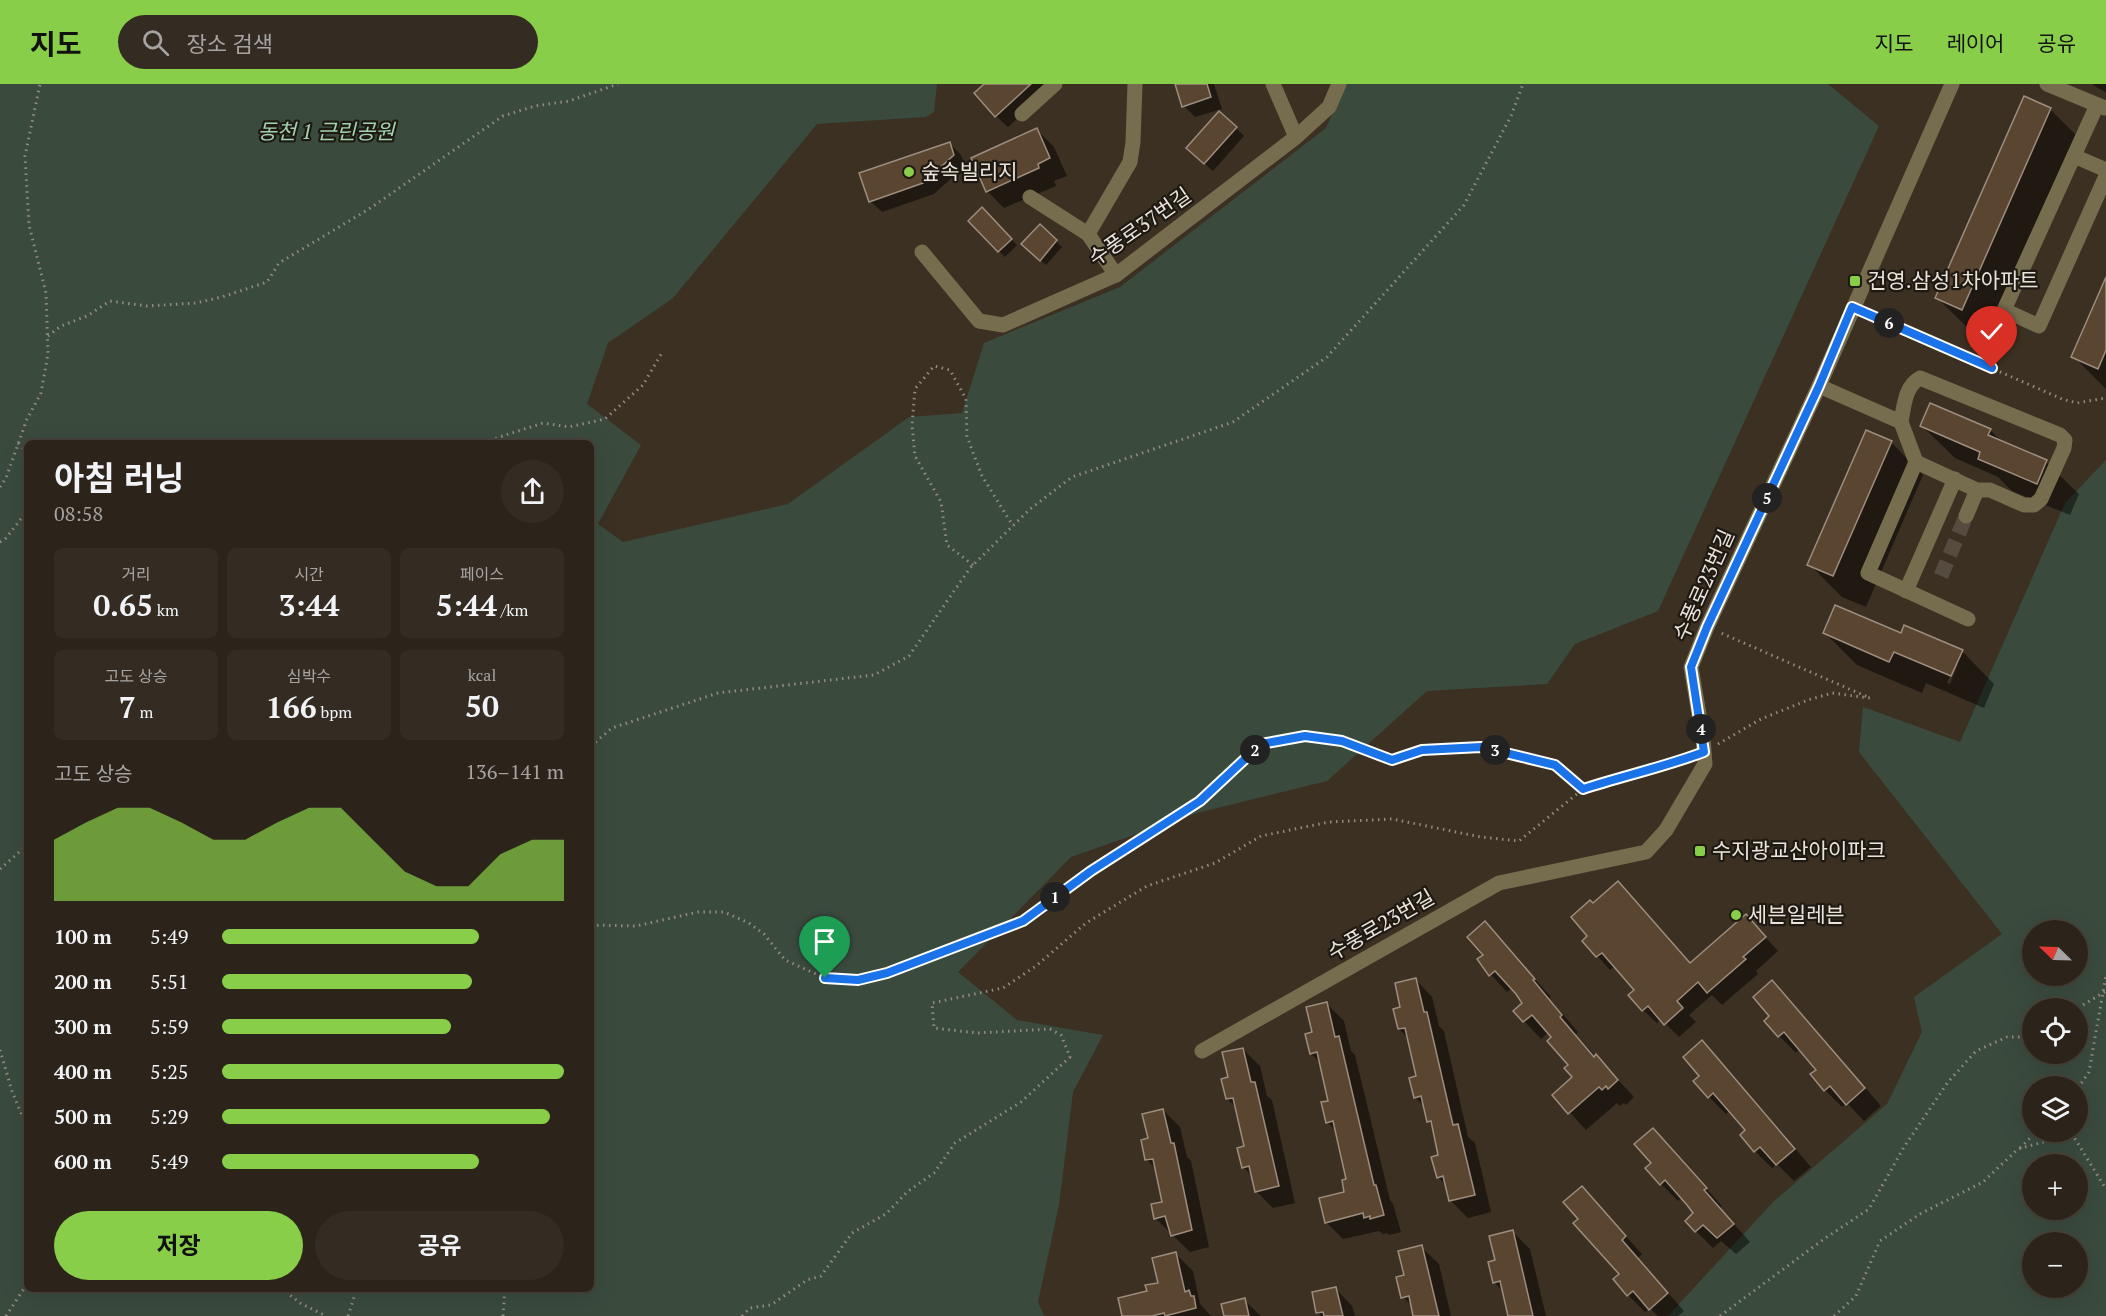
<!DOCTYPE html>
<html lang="ko">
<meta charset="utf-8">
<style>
body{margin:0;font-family:"PT Serif","Noto Sans KR",serif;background:#342c23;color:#f1f3f6;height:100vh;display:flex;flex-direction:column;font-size:22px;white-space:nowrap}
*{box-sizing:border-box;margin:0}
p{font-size:20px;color:#a6a4a2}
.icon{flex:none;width:33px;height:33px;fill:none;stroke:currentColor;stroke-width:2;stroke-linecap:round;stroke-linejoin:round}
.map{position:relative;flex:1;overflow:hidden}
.sheet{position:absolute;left:24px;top:356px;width:570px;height:852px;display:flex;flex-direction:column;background:#2c241a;border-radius:9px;box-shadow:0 6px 24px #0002,0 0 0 2px #484139}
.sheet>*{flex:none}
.needle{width:39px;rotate:293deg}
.fabs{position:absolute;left:2022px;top:836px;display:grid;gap:12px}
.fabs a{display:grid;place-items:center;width:66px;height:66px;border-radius:50%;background:#2c241a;box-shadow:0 6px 24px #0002,0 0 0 2px #484139;font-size:30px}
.pin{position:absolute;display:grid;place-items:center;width:51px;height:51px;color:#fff;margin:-62px -26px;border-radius:50% 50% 50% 0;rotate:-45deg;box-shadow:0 0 6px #0007}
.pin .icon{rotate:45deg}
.km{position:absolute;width:30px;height:30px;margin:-15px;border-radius:50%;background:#222;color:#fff;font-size:16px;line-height:30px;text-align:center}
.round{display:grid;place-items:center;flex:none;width:63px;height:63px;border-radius:32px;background:#342c23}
.summary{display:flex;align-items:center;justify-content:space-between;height:102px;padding:0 30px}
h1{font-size:33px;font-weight:700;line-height:45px}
.figures{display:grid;grid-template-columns:repeat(3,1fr);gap:9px;height:102px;padding:6px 30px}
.figures div{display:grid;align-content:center;border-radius:9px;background:#342c23;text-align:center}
.figures b{font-size:30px;font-weight:700}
.figures small{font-size:16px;font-weight:400}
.figures p{font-size:16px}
.chart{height:168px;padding:12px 30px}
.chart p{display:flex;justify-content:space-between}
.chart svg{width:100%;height:108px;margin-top:6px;fill:#89ce48;opacity:.7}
.cta{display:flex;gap:12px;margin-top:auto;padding:12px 30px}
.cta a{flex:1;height:69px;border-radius:36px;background:#89ce48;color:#111;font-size:24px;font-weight:700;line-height:69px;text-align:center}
.cta a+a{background:#342c23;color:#f1f3f6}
ul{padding:0 30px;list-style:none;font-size:20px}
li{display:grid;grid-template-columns:96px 72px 1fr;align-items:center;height:45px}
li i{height:15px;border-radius:8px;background:#89ce48}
header{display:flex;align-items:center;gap:36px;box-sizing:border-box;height:84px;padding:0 30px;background:#89ce48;color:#111}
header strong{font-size:28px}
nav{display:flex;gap:33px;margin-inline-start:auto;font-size:21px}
.search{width:420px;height:54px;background:#342c23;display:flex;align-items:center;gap:15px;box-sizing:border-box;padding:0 21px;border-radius:33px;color:#a6a4a2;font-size:22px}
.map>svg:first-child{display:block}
.green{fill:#3a4b3e;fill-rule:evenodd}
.shadow{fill:#0007;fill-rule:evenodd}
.building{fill:#5a4531;stroke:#9d8d7e;stroke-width:1.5}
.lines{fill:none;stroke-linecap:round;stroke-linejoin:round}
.minor-tunnel{stroke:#554b3e;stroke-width:15;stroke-dasharray:15 8;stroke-linecap:butt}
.path{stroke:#948b80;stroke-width:3;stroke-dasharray:1.5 4.5;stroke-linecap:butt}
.minor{stroke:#766d4e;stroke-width:15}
.route-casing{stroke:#fff;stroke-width:12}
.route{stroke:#1a73e8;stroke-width:8}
.poi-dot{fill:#89ce48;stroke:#1e1912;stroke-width:2}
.labels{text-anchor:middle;stroke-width:4.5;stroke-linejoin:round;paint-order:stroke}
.park-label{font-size:21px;font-style:italic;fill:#a1d3ae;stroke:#1e1912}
.poi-label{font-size:21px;fill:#eae3da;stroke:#1e1912;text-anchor:start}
.street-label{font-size:21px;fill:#eae3da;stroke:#1e1912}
</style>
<header>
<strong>지도</strong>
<div class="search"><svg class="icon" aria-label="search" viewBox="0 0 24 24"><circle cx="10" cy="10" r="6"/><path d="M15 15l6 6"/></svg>장소 검색</div>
<nav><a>지도</a><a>레이어</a><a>공유</a></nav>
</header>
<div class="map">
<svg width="2106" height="1232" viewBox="0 0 2106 1232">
<rect width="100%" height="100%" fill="#3b3022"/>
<!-- green -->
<g class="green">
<path d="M0,0H937L934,28L926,33L817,40L673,214L608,259L587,320L641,361L598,440L623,458L788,420L909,333L962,329L984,259L1120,203L1326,44L1346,0H1828L1879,42L1658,527L1575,560L1547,600L1427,607L1327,697L1197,729L1071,773L958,888L1017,936L1103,951L1073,1008L1059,1121L1038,1218L1044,1232H0ZM27,358H591V1204H27Z"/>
<path d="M2106,376V1232H1668L1773,1118L1887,1020L1922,948L1914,913L2002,850L1859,668L1863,623L1960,658L2065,419ZM2032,846H2078V891H2032ZM2032,924H2078V969H2032ZM2032,1002H2078V1047H2032ZM2032,1080H2078V1125H2032ZM2032,1158H2078V1203H2032Z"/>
</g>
<!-- shadow -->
<g class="shadow">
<path d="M986,0H1054L1008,43L996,32Z"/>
<path d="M1177,0H1214L1222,25L1195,33L1184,22Z"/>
<path d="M2092,0H2106V8L2096,3Z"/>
<path d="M2050,25L2083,58L1995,258L1970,246L1937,214Z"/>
<path d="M1236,44L1244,52L1213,87L1196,72Z"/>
<path d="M1037,46L1054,63L1067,92L1054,97L1056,102L1004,124L987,107Z"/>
<path d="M950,60L961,71L965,82L934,110L882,128L870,117Z"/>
<path d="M982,125L1017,161L1005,173L970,137Z"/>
<path d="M1040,142L1062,163L1046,181L1023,160Z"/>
<path d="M2106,197V305L2073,272Z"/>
<path d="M1922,342L1990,346L2003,359L2046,378L2079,410L2070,431L2012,407L1998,393L1955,374Z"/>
<path d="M1891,358L1923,391L1866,523L1842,513L1809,480Z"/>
<path d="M1825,549L1902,551L1962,567L1994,600L1984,624L1926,599L1922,609L1857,581ZM1955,580H1958L1950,600L1947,599Z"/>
<path d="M1618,799L1690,880L1746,832L1778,867L1756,887L1758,890L1722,921L1712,911L1689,931L1696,938L1679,953L1661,935L1657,939L1643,926L1630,911L1636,906L1615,882L1610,886L1584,857L1590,852L1593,821Z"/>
<path d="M1485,839L1551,913L1549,914L1578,948L1576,951L1634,1013L1626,1021L1624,1019L1620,1022L1617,1019L1586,1046L1554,1011L1574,993L1570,981L1554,953L1549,948L1541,955L1524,937L1515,927L1524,919L1512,904L1507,908L1481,880L1485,871Z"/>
<path d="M1415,895L1432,913L1439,942L1444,947L1468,1053L1475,1059L1491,1128L1468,1134L1451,1117L1447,1102L1438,1093L1440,1072L1433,1042L1428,1037L1425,1023L1415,1013L1418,993L1409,955L1399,945L1402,924Z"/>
<path d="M1772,898L1789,915L1881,1022L1864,1037L1847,1019L1842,1023L1825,1006L1818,986L1800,965L1796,969L1779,952L1771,932Z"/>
<path d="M1327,920L1344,937L1351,967L1355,971L1390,1116L1393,1120L1401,1148L1389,1151L1387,1149L1383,1150L1379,1147L1343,1155L1326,1138L1346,1109L1348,1097L1337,1048L1327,1038L1330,1018L1321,979L1311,970L1314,949Z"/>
<path d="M1702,959L1719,976L1811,1083L1794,1097L1777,1080L1772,1084L1755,1067L1748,1046L1730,1026L1726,1030L1709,1013L1701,993Z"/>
<path d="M1243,965L1260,982L1267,1012L1272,1016L1295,1119L1273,1124L1256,1107L1253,1093L1243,1083L1246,1063L1237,1024L1227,1015L1230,994Z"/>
<path d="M1163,1026L1180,1043L1187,1073L1191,1077L1209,1163L1190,1168L1155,1134L1164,1119L1156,1085L1147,1076L1150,1055Z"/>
<path d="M1653,1046L1722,1122L1720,1124L1750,1158L1736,1170L1721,1157L1713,1164L1696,1147L1695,1129L1682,1113L1678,1117L1661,1100L1653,1079Z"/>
<path d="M1582,1104L1642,1170L1638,1174L1684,1227L1678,1232H1658L1650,1224L1645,1228L1628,1211L1621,1191L1580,1135Z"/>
<path d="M1513,1148L1530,1165L1546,1232H1509L1504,1208L1494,1198Z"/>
<path d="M1421,1163L1439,1180L1451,1232H1415L1413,1223L1403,1213L1406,1192Z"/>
<path d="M1176,1170L1193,1187L1200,1220L1211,1232H1123L1160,1200Z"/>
<path d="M1335,1204L1352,1222L1355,1232H1321L1318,1228Z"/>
<path d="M1244,1216L1261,1232H1226Z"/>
</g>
<!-- building -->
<g class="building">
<path d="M984,0H1031L995,33L974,9Z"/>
<path d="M1175,0H1207L1211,13L1182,23Z"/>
<path d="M2024,12L2051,24L1962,226L1935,214Z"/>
<path d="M1219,27L1237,43L1204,80L1186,64Z"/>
<path d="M1037,44L1050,74L1038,80L1039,84L986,108L971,74Z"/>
<path d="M950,58L954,71L923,99L869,118L859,89Z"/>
<path d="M982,123L1012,155L998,168L968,137Z"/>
<path d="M1040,140L1057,156L1040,177L1021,160Z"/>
<path d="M2106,193V266L2098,285L2071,273Z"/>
<path d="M1930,319L1991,345L1988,351L2047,376L2037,400L1978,375L1980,368L1920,342Z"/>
<path d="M1866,346L1892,357L1833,492L1807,481Z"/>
<path d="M1835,521L1901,549L1904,541L1963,566L1951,592L1894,568L1889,578L1823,549Z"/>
<path d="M1618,797L1690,879L1746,830L1766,853L1743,873L1746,875L1707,909L1698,898L1677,917L1683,924L1664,941L1648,922L1642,927L1628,911L1634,906L1602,869L1596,873L1582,857L1587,852L1571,833L1590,816L1593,819Z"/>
<path d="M1485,837L1535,895L1533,896L1562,931L1560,933L1594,973L1596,970L1618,996L1608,1005L1606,1002L1602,1006L1599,1003L1568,1030L1552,1011L1572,993L1564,984L1568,981L1547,957L1551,953L1532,931L1523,938L1513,927L1522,919L1516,910L1495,887L1489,892L1477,875L1483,871L1467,853Z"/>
<path d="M1416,894L1424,928H1427L1453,1041L1458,1040L1475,1111L1449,1117L1443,1092L1437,1094L1431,1073L1438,1071L1431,1037L1427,1038L1421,1012L1414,1014L1409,994L1416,992L1405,944L1398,945L1393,925L1400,923L1395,899Z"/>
<path d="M1772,896L1865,1004L1846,1021L1830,1002L1824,1007L1810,990L1816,986L1784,948L1778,953L1764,937L1769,932L1753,913Z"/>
<path d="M1327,918L1335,953L1339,952L1374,1101H1376L1384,1131L1370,1135V1132L1364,1134L1363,1129L1325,1139L1319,1114L1344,1108L1342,1096L1346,1095L1333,1037L1326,1039L1321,1018L1328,1017L1317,968L1310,970L1305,950L1312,948L1306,923Z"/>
<path d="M1702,956L1795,1065L1776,1081L1760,1063L1754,1068L1740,1051L1745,1046L1713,1009L1708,1014L1693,997L1699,992L1683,973Z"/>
<path d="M1243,964L1251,998H1255L1279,1102L1255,1108L1249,1082L1242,1084L1237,1064L1244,1062L1233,1014L1226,1015L1221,995L1228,993L1222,968Z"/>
<path d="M1163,1025L1171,1059H1174L1192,1146L1171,1152L1165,1132L1154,1135L1151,1120L1162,1118L1153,1075L1145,1076L1141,1056L1148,1054L1142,1030Z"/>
<path d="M1653,1044L1707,1104L1704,1106L1734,1140L1717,1154L1703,1141L1695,1148L1685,1137L1693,1129L1687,1121L1665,1096L1660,1101L1645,1084L1651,1079L1634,1060Z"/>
<path d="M1582,1102L1626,1152L1622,1156L1668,1209L1649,1226L1633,1207L1627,1212L1613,1195L1619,1190L1573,1139L1578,1135L1563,1118Z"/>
<path d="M1513,1146L1533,1232H1508L1500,1197L1493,1199L1488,1178L1495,1176L1489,1152Z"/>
<path d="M1422,1161L1439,1232H1413L1409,1212L1401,1214L1396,1193L1404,1191L1398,1167Z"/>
<path d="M1176,1168L1185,1208L1189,1206L1191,1212H1194L1196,1224L1165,1232L1164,1229L1152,1232H1122L1118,1214L1147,1207L1145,1201L1158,1199L1152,1174Z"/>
<path d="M1336,1203L1343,1232H1324L1323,1228L1316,1229L1312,1208Z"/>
<path d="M1245,1214L1249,1232H1224L1221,1220Z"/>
</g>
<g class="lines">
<!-- minor-tunnel -->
<path class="minor-tunnel" d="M1941,492L1966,432"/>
<!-- path -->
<g class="path">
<path d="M1868,230L2062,315L2077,319L2106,314"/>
<path d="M48,252L61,242L87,232L110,217L147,222L196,219L222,213L267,198L279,179L369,125L503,32L535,22L569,17L618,0"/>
<path d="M484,358L543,339L569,343L605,335L643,301L663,267"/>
<path d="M18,359L27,368"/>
<path d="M0,403L6,394L27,335L41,309L48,270L46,209L29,141L25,72L40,0"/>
<path d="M0,458L6,454L27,427"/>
<path d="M973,481L947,461L941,418L915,372L912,341L915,305L934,282L950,286L966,315L967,352L972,366L982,392L1013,442"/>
<path d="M1718,660L1761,635L1808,616L1832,609L1870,614L1721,549"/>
<path d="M591,662L612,644L718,609L874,591L909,572L970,484L1030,425L1072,393L1233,338L1327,273L1464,121L1511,32L1523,0"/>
<path d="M0,785L27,761"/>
<path d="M591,841L636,842L698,828H724L749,839L764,850L785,876L825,894L858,896L887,889L1023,837L1091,787L1200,717L1261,660L1305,652L1342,657L1392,676L1422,666L1481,663L1555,682L1583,705"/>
<path d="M2078,924L2106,907"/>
<path d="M0,966L12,1007L27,1044"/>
<path d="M2078,1004L2089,988L2106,891"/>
<path d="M2020,1064L2037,1047"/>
<path d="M281,1204L300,1219L326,1232"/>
<path d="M6,1232L27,1200"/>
<path d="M348,1232L357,1204"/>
<path d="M503,1232L505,1204"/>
<path d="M742,1232L750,1224L771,1221L807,1196L821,1192L852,1149L886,1130L907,1108L934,1089L955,1059L1021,1018L1070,973L1061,951L1050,945L977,949L934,944L932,919L1003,904L1036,882L1086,839L1147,802L1215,779L1261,752L1329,738L1392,735L1481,753L1519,757L1583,705L1690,673"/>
<path d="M1720,1232L1824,1155L1869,1125L1904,1063L1948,998L1976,967L2007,953H2032"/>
<path d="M1834,1232L1856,1212L1880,1157L1920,1130L1983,1098L2018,1065L2072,1050L2106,1105"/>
</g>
<!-- minor -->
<g class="minor">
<path d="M1273,0L1296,53"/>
<path d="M2047,0L2105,24"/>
<path d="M2097,21L2004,226L2039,242L2106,92"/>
<path d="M1022,30L1055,0"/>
<path d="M2074,72L2106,86"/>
<path d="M1030,113L1088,150L1116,191"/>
<path d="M1088,150L1130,78L1133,58L1135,0"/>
<path d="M922,168L979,237L1003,241L1116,191L1296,53L1329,23L1339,0"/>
<path d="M1819,302L1901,338L1916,378L1977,406H1990L2024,421H2034L2041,415L2064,364L2065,356L2060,351L1920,294C1905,302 1904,322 1901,338"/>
<path d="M1916,378L1868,489L1968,535"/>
<path d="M1966,432L1977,406"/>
<path d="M1906,507L1955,395"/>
<path d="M1202,967L1499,799L1646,768L1666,746L1705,680L1703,654L1691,583L1707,543L1819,302L1952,0"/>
</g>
</g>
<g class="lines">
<defs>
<path id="route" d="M825,894L858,896L887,889L1023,837L1091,787L1200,717L1261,660L1305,652L1342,657L1392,676L1422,666L1481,663L1555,681L1583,705C1623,692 1664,683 1704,668L1691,583L1707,543L1819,302L1852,223L1992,284"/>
</defs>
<!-- route casing -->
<use href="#route" class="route-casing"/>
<!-- route -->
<use href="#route" class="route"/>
</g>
<!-- markers -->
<g class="poi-dot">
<circle cx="909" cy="88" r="6"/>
<rect x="1849" y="191" width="12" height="12" rx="3"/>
<rect x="1694" y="761" width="12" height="12" rx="3"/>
<circle cx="1736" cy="831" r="6"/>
</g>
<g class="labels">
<!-- park labels -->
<g class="park-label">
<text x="326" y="55">동천 1 근린공원</text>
</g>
<!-- poi labels -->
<g class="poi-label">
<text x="921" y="95">숲속빌리지</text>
<text x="1867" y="204">건영.삼성1차아파트</text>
<text x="1712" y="774">수지광교산아이파크</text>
<text x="1748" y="838">세븐일레븐</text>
</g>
<!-- street labels -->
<g class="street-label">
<text transform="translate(1140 143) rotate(-35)" y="7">수풍로37번길</text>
<text transform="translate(1704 501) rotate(-66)" y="7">수풍로23번길</text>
<text transform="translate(1381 841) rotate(-30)" y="7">수풍로23번길</text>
</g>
</g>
</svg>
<div class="fabs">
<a><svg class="needle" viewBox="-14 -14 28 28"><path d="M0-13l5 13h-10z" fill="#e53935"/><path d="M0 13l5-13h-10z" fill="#a6a4a2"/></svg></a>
<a><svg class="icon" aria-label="locate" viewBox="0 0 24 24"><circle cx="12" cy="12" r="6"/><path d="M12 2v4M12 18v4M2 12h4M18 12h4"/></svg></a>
<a><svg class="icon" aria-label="layers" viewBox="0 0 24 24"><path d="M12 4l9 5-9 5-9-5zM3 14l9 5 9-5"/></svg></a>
<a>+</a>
<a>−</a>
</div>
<div class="pin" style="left:825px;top:894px;background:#1e9e55"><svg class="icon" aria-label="arrive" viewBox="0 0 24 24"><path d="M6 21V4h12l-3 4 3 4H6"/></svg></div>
<div class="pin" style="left:1992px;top:284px;background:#d93025"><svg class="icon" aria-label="check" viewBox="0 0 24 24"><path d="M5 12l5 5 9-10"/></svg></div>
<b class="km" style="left:1055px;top:813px">1</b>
<b class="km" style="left:1255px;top:666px">2</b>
<b class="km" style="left:1495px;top:666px">3</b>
<b class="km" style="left:1701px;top:645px">4</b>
<b class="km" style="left:1767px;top:414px">5</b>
<b class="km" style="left:1889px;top:239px">6</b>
<section class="sheet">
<div class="summary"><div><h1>아침 러닝</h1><p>08:58</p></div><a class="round"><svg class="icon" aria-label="share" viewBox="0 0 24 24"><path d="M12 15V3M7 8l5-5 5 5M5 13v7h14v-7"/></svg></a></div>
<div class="figures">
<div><p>거리</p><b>0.65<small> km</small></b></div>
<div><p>시간</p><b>3:44</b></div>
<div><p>페이스</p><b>5:44<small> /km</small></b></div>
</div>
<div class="figures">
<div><p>고도 상승</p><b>7<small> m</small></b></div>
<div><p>심박수</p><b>166<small> bpm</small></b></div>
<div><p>kcal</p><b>50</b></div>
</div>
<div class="chart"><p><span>고도 상승</span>136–141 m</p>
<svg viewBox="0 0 160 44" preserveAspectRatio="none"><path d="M0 44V19L10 12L20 6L30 6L40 12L50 19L60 19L70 12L80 6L90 6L100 19L110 32L120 38L130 38L140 25L150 19L160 19V44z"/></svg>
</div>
<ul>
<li><b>100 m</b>5:49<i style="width:75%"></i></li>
<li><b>200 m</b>5:51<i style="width:73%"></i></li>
<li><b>300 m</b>5:59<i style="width:67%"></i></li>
<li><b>400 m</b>5:25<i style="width:100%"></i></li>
<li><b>500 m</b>5:29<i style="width:96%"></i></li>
<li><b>600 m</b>5:49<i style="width:75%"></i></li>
</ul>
<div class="cta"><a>저장</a><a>공유</a></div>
</section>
</div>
